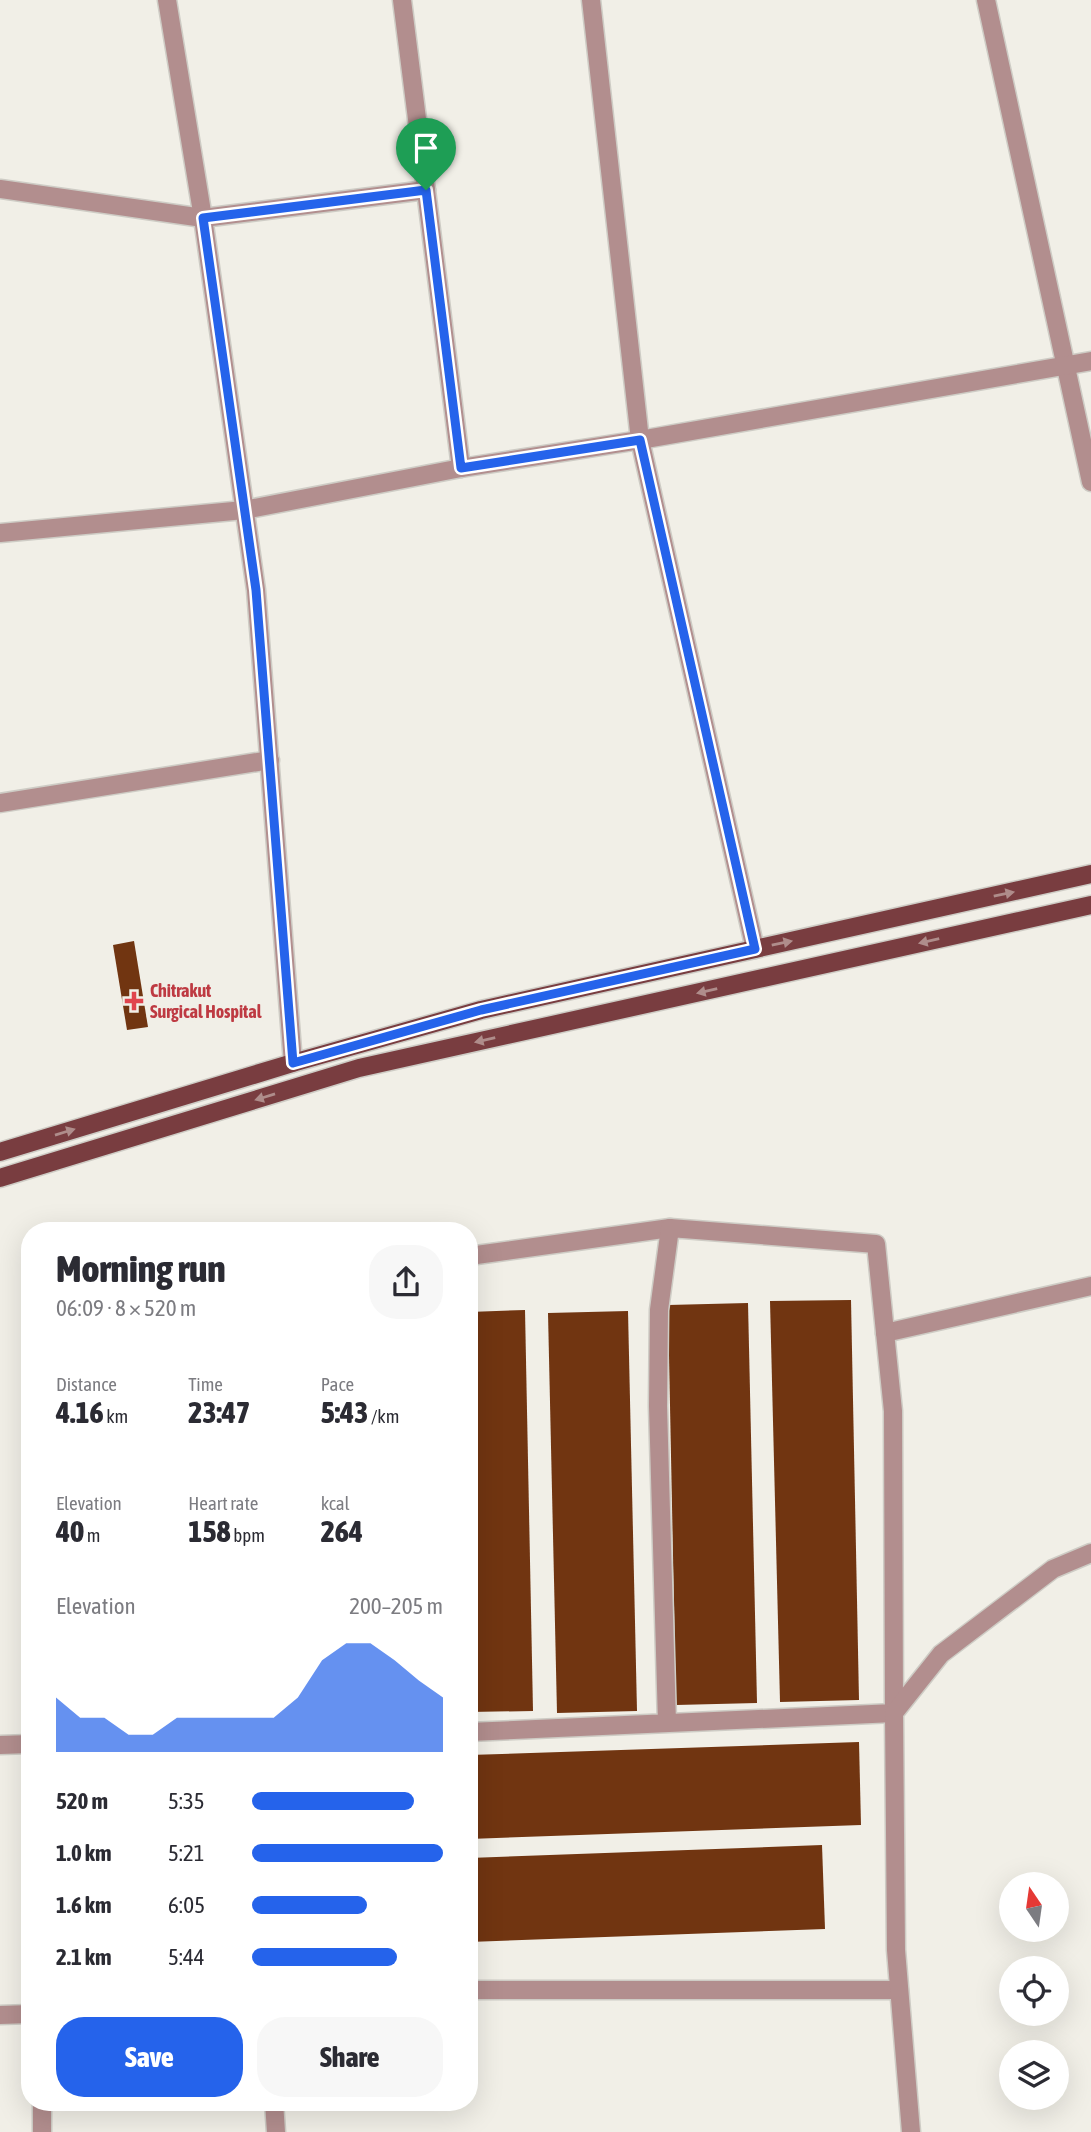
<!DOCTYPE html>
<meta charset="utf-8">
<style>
body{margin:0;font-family:"Asap Condensed",sans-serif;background:#f7f7f7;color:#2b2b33;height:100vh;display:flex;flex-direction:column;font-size:26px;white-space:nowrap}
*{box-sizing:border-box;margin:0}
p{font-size:23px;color:#7c7c81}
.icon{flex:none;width:38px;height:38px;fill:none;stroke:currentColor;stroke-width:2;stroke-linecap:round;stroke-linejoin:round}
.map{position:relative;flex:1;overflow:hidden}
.panel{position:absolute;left:21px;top:1222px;width:457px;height:889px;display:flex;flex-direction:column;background:#fff;border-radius:28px;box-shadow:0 7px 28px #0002}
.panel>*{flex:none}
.needle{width:46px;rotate:347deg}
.controls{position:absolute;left:999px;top:1872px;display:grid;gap:14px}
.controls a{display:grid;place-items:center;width:70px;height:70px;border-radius:50%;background:#fff;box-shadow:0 7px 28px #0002;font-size:35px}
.pin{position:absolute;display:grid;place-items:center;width:60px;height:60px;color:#fff;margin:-72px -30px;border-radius:50% 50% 50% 0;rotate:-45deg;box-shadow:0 0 7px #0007}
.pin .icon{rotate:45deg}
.round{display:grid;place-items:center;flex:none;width:74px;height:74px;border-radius:28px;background:#f7f7f7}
.overview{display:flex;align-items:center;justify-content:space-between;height:119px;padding:0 35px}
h1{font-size:38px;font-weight:800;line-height:52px}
.figures{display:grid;grid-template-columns:repeat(3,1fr);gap:10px;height:119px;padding:7px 35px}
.figures div{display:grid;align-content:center}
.figures b{font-size:30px;font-weight:800}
.figures small{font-size:19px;font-weight:400}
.figures p{font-size:19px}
.chart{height:196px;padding:14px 35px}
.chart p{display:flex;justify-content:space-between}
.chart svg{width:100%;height:126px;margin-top:7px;fill:#2563eb;opacity:.7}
.action{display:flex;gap:14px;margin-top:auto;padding:14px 35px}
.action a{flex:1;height:80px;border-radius:28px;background:#2563eb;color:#fff;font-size:28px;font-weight:800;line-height:80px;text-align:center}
.action a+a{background:#f7f7f7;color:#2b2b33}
ul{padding:0 35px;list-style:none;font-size:23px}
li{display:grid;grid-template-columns:112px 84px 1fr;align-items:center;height:52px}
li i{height:18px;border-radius:9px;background:#2563eb}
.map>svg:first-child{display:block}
.building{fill:#713511}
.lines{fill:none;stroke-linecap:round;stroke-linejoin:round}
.minor-casing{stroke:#ceccc5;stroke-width:21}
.major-casing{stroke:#ceccc5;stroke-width:21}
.minor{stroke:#b28e8e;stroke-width:18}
.major{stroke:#793d40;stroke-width:18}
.oneway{fill:#af8d8b}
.route-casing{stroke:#fff;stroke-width:14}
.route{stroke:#2563eb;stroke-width:9}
.health-dot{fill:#e0444e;stroke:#f1efe7;stroke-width:2.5}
.labels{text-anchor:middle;stroke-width:7;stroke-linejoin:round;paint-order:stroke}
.health-label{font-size:18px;font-weight:bold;fill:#be3a42;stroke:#f1efe7;text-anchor:start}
</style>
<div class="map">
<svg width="1091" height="2132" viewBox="0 0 1091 2132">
<rect width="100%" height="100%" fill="#f1efe7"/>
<!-- building -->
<g class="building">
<path d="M134,941L148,1027L127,1030L113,945Z"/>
<path d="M851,1300L859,1700L780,1702L770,1301Z"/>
<path d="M748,1303L757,1703L676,1705L668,1305Z"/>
<path d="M525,1310L533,1711L469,1712V1312Z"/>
<path d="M628,1311L637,1711L557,1713L548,1313Z"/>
<path d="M859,1742L861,1825L469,1839V1755Z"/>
<path d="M822,1845L825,1929L469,1942V1858Z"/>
</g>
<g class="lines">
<defs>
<g id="minor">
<path d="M167,0L203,218L256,590L293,1063"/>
<path d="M402,0L461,468"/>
<path d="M591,0L640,440L755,949"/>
<path d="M986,0L1091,482"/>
<path d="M0,189L203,218L426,190"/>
<path d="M0,533L244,510L461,468L640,440L1091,361"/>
<path d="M0,803L270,760"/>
<path d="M469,1256L670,1228"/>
<path d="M885,1333L1091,1286"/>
<path d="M469,1732L894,1713L893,1411L876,1244L670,1228L659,1310L658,1406L667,1723"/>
<path d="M0,1745L30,1744"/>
<path d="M469,1990H899"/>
<path d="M0,2015L30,2014"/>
<path d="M42,2102V2132"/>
<path d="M274,2102L276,2132"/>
<path d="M911,2132L896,1950L894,1713L941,1654L1053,1569L1091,1553"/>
</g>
<g id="major">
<path d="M0,1152L296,1062L481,1010L1091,874"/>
<path d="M0,1178L359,1068L1091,905"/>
</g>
</defs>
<!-- minor casing -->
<use href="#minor" class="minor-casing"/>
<!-- major casing -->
<use href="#major" class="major-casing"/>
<!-- minor -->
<use href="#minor" class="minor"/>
<!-- major -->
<use href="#major" class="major"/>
</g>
<!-- one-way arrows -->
<defs><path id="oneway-solid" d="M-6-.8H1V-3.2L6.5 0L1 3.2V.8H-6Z" transform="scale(1.75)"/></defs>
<g class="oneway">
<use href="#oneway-solid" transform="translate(1004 894) rotate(-12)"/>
<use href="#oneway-solid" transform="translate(929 941) rotate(167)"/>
<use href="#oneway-solid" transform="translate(782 943) rotate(-12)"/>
<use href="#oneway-solid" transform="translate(707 991) rotate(167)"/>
<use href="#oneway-solid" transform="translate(485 1040) rotate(167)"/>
<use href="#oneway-solid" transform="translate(265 1097) rotate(163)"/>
<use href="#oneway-solid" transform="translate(65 1132) rotate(-17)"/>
</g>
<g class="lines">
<defs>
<path id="route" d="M426,190L461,468L640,440L755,949L481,1010L293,1063L256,590L203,218Z"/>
</defs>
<!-- route casing -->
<use href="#route" class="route-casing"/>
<!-- route -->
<use href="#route" class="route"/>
</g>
<!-- markers -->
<path class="health-dot" d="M130.5 990.5h7v7h7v7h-7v7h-7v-7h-7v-7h7z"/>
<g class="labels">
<!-- health labels -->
<g class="health-label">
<text x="150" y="997">Chitrakut<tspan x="150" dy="21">Surgical Hospital</tspan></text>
</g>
</g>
</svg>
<div class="controls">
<a><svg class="needle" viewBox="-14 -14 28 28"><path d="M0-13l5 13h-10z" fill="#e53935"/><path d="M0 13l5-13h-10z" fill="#7c7c81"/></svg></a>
<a><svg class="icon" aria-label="locate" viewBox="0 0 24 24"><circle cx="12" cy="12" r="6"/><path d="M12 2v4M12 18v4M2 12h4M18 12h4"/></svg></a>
<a><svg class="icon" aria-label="layers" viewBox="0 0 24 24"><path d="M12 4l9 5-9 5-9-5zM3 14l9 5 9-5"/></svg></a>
</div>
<div class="pin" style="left:426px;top:190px;background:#1e9e55"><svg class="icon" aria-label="arrive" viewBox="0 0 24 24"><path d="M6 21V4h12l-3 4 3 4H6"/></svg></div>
<section class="panel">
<div class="overview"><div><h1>Morning run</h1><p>06:09 · 8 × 520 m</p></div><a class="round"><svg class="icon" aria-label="share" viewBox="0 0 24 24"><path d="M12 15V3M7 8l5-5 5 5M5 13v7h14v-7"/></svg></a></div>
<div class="figures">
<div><p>Distance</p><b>4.16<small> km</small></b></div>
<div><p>Time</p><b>23:47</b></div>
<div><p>Pace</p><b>5:43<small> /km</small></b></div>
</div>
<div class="figures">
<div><p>Elevation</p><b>40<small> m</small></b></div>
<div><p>Heart rate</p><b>158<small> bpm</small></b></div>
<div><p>kcal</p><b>264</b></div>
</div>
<div class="chart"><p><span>Elevation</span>200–205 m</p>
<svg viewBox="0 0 160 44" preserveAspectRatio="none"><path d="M0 44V25L10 32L20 32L30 38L40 38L50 32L60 32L70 32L80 32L90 32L100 25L110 12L120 6L130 6L140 12L150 19L160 25V44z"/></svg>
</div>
<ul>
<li><b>520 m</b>5:35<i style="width:85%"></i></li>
<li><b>1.0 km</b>5:21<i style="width:100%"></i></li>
<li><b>1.6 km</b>6:05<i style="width:60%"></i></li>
<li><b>2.1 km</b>5:44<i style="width:76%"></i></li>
</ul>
<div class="action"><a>Save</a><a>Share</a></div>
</section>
</div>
